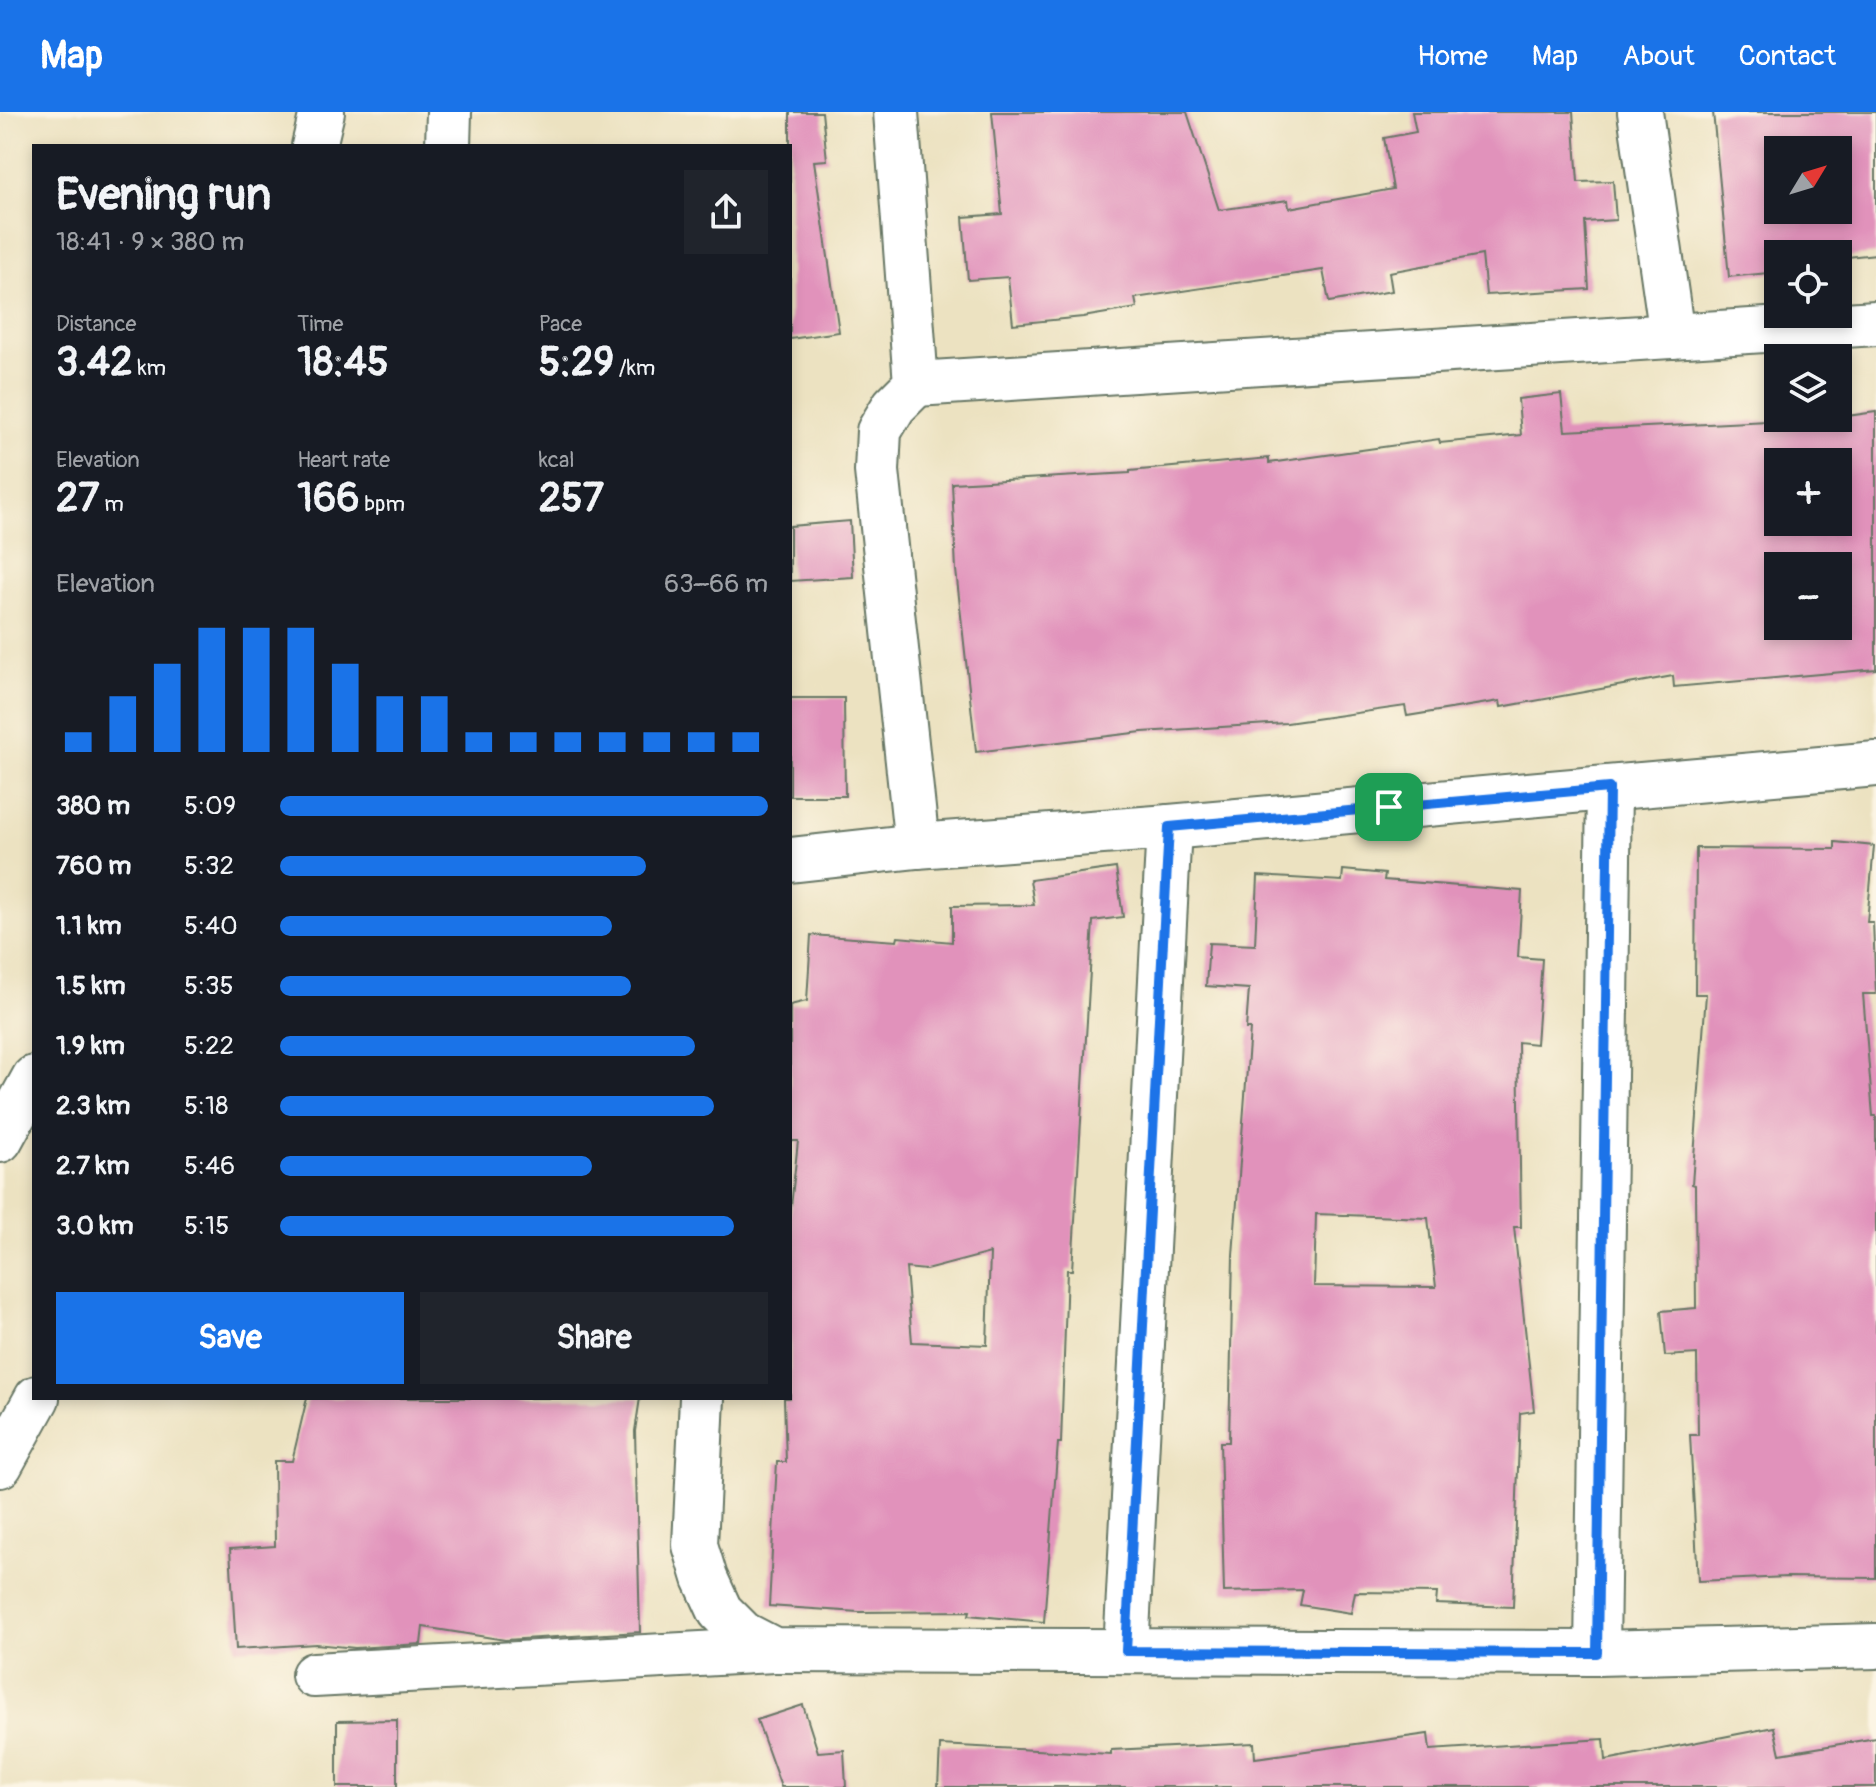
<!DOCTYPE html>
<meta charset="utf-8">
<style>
body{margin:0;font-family:Pangolin,sans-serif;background:#20242c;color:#f1f3f6;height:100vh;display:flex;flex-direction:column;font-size:30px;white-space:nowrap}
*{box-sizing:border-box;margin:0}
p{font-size:26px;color:#9ea1a6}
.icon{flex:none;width:44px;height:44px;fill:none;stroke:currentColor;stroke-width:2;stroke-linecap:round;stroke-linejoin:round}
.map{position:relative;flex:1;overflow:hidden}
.details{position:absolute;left:32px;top:32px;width:760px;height:1256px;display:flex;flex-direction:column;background:#171b24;border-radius:0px;box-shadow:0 4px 12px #0003}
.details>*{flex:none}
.needle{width:52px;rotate:52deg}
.buttons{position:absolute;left:1764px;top:24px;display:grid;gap:16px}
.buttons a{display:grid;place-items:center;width:88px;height:88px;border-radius:0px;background:#171b24;box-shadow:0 4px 12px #0003;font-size:40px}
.pin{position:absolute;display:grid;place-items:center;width:68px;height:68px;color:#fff;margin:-34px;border-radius:16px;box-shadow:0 4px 12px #0006}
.round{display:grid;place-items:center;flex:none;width:84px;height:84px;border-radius:0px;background:#20242c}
.summary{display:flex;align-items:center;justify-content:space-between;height:136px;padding:0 24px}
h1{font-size:44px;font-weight:700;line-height:60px}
.figures{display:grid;grid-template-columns:repeat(3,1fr);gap:12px;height:136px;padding:8px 24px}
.figures div{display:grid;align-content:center}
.figures b{font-size:40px;font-weight:700}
.figures small{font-size:22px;font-weight:400}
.figures p{font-size:22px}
.chart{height:224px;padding:16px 24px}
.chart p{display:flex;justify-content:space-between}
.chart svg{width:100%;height:144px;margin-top:8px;stroke:#1a73e8;stroke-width:6}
.button{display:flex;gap:16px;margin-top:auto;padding:16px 24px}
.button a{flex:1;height:92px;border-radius:0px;background:#1a73e8;color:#fff;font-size:32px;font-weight:700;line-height:92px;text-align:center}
.button a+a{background:#20242c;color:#f1f3f6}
ul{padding:0 24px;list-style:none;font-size:26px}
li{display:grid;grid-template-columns:128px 96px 1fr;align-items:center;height:60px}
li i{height:20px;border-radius:10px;background:#1a73e8}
header{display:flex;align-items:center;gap:48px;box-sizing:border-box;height:112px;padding:0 40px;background:#1a73e8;color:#fff}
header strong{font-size:38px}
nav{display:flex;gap:44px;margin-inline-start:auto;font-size:28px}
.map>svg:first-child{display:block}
.building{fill:#e192bb;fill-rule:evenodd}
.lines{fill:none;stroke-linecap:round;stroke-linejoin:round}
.minor-casing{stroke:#677765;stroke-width:48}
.minor{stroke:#fff;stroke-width:44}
.route-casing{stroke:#fff;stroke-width:16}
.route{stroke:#1a73e8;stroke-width:10}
</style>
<header>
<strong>Map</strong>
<nav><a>Home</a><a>Map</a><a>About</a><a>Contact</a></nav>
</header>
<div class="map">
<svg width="1876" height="1675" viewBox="0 0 1876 1675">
<rect width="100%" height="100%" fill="#fcf5e5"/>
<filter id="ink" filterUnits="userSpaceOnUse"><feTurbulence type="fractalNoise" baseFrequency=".0125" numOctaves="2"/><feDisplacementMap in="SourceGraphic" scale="16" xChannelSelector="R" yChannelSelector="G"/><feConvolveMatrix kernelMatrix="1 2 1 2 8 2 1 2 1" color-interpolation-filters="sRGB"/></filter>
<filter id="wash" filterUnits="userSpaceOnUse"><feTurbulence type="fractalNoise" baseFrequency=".006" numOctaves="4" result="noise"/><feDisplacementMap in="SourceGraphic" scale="32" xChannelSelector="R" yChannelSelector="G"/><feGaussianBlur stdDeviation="1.8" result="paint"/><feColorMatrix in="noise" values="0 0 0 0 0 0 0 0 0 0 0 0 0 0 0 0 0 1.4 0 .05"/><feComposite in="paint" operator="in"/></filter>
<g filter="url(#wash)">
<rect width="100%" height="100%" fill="#ece2c1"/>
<g id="blocks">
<!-- building -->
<g class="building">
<path d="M790,0H822L827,48L814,49L839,220L790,227Z"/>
<path d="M992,0H1187L1219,98L1288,88L1289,96L1393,77L1384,26L1416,20L1412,0H1573L1578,70L1613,69L1616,108L1585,110L1589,177L1486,183L1482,143L1389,160L1392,179L1329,190L1323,158L1135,186L1137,196L1083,205L1013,212L1008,165L968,168L963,105L1002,102Z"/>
<path d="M1713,0H1876V142L1838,146V142H1778V160L1729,165ZM1778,38H1838V98H1778Z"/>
<path d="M1561,282L1565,319L1790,308V312L1876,300V557L1674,575L1673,564L1501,595L1500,589L1407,604L1405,594L1287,611L1142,620L976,640L956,458L952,371L1130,361V359L1269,346V351L1439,327L1440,331L1521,323L1518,287ZM1778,350H1838V410H1778ZM1778,454H1838V514H1778Z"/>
<path d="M850,409L853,465L790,469V414Z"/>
<path d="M790,586H844L845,684H790Z"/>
<path d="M1835,730L1874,734L1867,810H1873L1876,882H1863L1873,1004H1876V1466L1787,1465L1698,1469L1690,1323H1698L1697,1242L1665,1244L1661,1199L1696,1196L1695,1073L1692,1072L1706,882H1695L1696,736L1835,737Z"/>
<path d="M1116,756L1123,805L1093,809L1072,1158H1067L1061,1331H1058L1044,1510L969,1503L970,1499L859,1500L769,1494L777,1350H786L784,1286H790V1104L798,1029H790V893L807,889L811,823L897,829L898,825L952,830V794L1034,793L1030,768ZM990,1141L987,1233L912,1230L906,1156L926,1158Z"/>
<path d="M1343,758L1385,762L1384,768L1522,779L1518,845L1542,847L1536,932L1518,930L1521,1115H1514L1534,1299L1520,1301L1513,1495L1436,1492L1437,1481L1355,1480L1351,1501L1300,1493L1303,1478L1224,1480L1220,1330H1229L1233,1143L1250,917H1246L1249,877L1206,874L1209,831L1255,833L1258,764L1342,769ZM1316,1102L1428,1106L1436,1175L1314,1174Z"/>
<path d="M307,1286H640L635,1319L640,1520L505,1528L423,1515L421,1532L355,1536L316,1532L236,1537L230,1437L275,1434L274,1349H292Z"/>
<path d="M803,1593L818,1640L844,1638L846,1675H781L757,1608Z"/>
<path d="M397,1608V1675H337V1609Z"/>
<path d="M1774,1615L1780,1642L1876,1626V1675H938L940,1633L1111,1642V1638L1254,1631L1255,1646L1428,1622L1430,1638L1604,1627L1606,1648Z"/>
</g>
</g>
</g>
<g filter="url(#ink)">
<use href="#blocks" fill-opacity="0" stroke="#677765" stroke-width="2"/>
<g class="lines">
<defs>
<g id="minor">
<path d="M896,0L916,272L894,294L879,319L877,359L917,734"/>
<path d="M1640,0L1672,224"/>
<path d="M314,34L322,0"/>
<path d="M448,34L449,0"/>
<path d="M916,272L1876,211"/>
<path d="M790,748L917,734L1169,715L1876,652"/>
<path d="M0,1028L34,966"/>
<path d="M702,1286L695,1433L705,1466L720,1499L743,1522L774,1538L1597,1541L1876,1534"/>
<path d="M0,1353L37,1286"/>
<path d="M1126,1539L1169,715"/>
<path d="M1597,1541L1609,676"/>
<path d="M314,1563L774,1538"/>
</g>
</defs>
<!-- minor casing -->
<use href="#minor" class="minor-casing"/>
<!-- minor -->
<use href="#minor" class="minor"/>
</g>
</g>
<g class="lines" filter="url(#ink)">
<defs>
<path id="route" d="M1609,676L1597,1541L1126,1539L1169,715Z"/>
</defs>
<!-- route casing -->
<use href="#route" class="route-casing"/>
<!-- route -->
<use href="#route" class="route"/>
</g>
</svg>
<div class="buttons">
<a><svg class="needle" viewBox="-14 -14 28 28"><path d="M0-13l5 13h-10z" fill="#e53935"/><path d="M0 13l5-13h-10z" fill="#9ea1a6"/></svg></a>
<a><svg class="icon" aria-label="locate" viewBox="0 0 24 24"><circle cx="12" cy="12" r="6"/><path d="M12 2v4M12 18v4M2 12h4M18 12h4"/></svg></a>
<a><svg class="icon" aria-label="layers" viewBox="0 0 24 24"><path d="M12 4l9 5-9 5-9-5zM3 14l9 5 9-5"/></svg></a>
<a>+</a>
<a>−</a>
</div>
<div class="pin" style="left:1389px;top:695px;background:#1e9e55"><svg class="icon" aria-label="arrive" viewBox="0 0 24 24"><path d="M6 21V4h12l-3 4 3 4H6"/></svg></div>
<section class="details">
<div class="summary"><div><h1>Evening run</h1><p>18:41 · 9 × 380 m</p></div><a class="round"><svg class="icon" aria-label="share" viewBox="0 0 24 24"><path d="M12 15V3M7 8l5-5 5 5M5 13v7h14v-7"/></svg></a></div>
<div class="figures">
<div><p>Distance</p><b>3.42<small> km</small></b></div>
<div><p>Time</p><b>18:45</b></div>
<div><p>Pace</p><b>5:29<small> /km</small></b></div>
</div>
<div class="figures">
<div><p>Elevation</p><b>27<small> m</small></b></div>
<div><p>Heart rate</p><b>166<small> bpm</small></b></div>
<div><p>kcal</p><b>257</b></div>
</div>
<div class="chart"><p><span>Elevation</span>63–66 m</p>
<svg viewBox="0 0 160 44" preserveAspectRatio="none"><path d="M5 44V38M15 44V27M25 44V17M35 44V6M45 44V6M55 44V6M65 44V17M75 44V27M85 44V27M95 44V38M105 44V38M115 44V38M125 44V38M135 44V38M145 44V38M155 44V38"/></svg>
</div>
<ul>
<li><b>380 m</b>5:09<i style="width:100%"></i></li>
<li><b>760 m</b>5:32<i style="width:75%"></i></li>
<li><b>1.1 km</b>5:40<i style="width:68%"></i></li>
<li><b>1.5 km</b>5:35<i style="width:72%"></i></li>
<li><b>1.9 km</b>5:22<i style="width:85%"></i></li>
<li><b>2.3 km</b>5:18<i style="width:89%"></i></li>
<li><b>2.7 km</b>5:46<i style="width:64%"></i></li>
<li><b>3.0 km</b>5:15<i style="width:93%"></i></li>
</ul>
<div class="button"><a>Save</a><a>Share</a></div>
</section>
</div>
